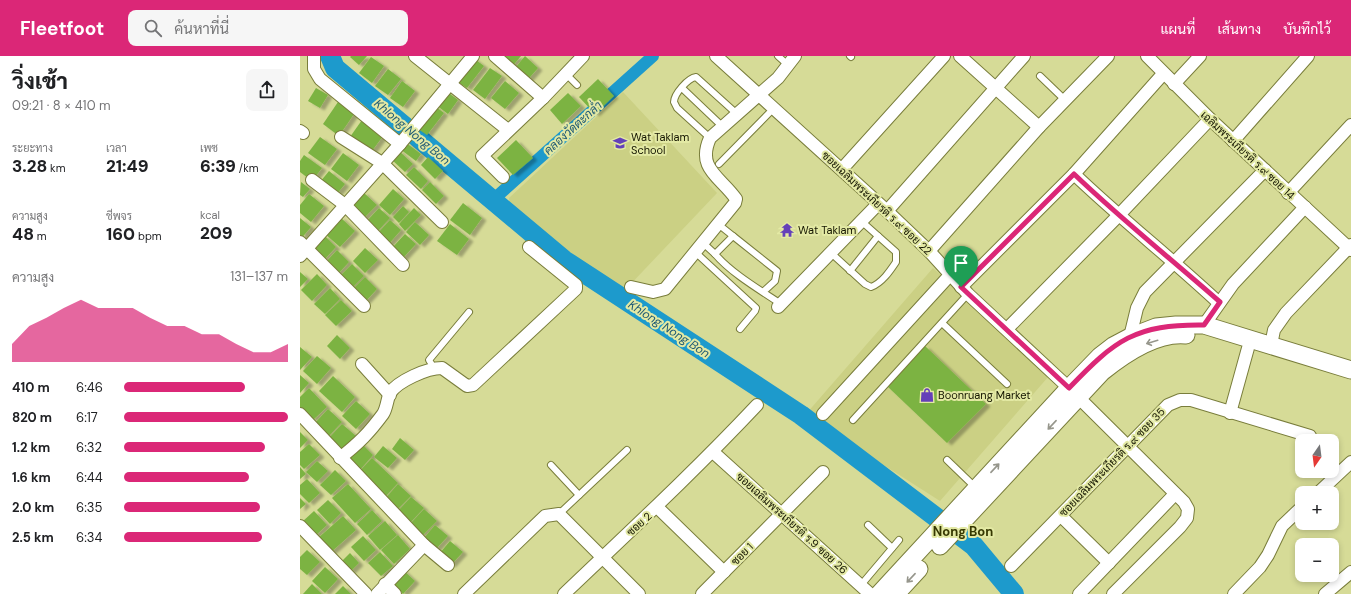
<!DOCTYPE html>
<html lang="th">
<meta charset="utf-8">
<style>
body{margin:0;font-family:"DM Sans",Sarabun,sans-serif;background:#f6f6f6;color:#202124;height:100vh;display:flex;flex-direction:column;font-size:15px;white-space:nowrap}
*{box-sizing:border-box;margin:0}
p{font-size:13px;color:#757577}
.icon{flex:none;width:22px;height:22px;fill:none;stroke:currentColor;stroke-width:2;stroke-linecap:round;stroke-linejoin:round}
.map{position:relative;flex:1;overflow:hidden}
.panel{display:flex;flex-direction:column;background:#fff;width:300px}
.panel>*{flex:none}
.needle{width:26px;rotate:194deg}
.tools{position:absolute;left:995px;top:378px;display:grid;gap:8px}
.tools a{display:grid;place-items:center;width:44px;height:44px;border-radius:8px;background:#fff;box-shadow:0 2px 6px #0003;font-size:20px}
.pin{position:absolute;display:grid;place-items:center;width:34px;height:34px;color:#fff;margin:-41px -17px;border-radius:50% 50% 50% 0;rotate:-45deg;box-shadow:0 0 4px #0007}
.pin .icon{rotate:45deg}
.round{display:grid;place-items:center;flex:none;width:42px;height:42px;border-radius:8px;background:#f6f6f6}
.overview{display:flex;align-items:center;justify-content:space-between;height:68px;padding:0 12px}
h1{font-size:22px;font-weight:800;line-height:30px}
.figures{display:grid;grid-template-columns:repeat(3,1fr);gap:6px;height:68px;padding:4px 12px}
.figures div{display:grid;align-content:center}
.figures b{font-size:17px;font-weight:800}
.figures small{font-size:11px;font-weight:400}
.figures p{font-size:11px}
.chart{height:112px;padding:8px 12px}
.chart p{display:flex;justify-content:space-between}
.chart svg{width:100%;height:72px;margin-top:4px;fill:#db2777;opacity:.7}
ul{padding:0 12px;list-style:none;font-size:13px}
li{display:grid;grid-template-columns:64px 48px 1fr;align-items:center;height:30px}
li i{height:10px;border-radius:5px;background:#db2777}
header{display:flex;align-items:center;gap:24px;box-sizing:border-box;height:56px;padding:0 20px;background:#db2777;color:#fff}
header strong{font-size:19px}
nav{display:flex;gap:22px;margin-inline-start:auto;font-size:14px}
.search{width:280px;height:36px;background:#f6f6f6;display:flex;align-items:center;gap:10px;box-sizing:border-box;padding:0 14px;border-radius:8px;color:#757577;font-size:15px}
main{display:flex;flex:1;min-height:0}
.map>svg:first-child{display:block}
.built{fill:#cbd084}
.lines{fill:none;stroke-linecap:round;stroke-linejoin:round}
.canal{stroke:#1d9acc;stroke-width:12}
.river{stroke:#1d9acc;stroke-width:20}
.building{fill:#7bb343;filter:url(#shadow)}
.service-casing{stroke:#797d3b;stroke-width:8}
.minor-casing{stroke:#797d3b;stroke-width:14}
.secondary-casing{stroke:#797d3b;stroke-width:19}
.service{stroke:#fff;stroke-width:6}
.minor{stroke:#fff;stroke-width:12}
.secondary{stroke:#fff;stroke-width:17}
.oneway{stroke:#96968c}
.route-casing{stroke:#fff;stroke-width:8}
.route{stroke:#db2777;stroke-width:5}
.labels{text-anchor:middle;stroke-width:4;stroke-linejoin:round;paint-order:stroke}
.poi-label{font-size:11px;fill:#151600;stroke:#e3e9a4;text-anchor:start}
.street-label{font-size:11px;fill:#151600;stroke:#e3e9a4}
.water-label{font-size:12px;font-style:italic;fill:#1e5974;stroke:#e3e9a4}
.quarter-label{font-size:13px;font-weight:bold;fill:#363802;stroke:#e3e9a4}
</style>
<header>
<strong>Fleetfoot</strong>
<div class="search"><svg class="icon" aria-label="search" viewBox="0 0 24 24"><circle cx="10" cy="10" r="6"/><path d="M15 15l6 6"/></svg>ค้นหาที่นี่</div>
<nav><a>แผนที่</a><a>เส้นทาง</a><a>บันทึกไว้</a></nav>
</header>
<main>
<section class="panel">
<div class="overview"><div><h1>วิ่งเช้า</h1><p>09:21 · 8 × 410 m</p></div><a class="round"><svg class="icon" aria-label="share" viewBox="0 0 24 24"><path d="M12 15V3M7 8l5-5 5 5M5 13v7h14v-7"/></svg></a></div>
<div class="figures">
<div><p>ระยะทาง</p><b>3.28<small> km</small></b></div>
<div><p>เวลา</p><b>21:49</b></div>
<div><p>เพซ</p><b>6:39<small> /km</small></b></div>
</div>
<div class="figures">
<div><p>ความสูง</p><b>48<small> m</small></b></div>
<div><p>ชีพจร</p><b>160<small> bpm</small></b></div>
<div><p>kcal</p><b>209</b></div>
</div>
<div class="chart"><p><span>ความสูง</span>131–137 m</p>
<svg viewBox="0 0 160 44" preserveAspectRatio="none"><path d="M0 44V33L10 22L20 17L30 11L40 6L50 11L60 11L70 11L80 17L90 22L100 22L110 27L120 27L130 33L140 38L150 38L160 33V44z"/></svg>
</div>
<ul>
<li><b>410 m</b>6:46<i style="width:74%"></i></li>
<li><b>820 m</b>6:17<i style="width:100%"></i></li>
<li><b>1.2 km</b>6:32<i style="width:86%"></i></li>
<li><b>1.6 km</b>6:44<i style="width:76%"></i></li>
<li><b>2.0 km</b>6:35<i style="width:83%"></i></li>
<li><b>2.5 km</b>6:34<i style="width:84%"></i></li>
</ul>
</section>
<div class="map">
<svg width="1051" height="538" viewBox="0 0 1051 538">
<defs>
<filter id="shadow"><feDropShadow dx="4.5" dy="2.5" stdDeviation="1" flood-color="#0004"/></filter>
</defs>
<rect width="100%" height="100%" fill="#d6db97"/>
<!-- built -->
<g class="built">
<path d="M323,36L417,137L326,233L282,205L210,152L209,142Z"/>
<path d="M633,212L749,320L640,445L532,376L506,358Z"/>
</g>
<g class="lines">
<!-- canal -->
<path class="canal" d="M194,143L353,0"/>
<!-- river -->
<path class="river" d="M30,0L35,12L264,204L501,359L674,490L714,538"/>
</g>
<!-- building -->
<g class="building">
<path d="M51,0H67L59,9L50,1Z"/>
<path d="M198,0H221L211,12Z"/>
<path d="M225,0L238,12L224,28L211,17Z"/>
<path d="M71,1L84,10L72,27L59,17Z"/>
<path d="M172,1L184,10L167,32L155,24Z"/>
<path d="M190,12L202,20L185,43L173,34Z"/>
<path d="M88,13L101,23L88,39L75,30Z"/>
<path d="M298,23L314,40L295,58L279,41Z"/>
<path d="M102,25L115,35L103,51L90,42Z"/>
<path d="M205,25L219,37L205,53L191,42Z"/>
<path d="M16,32L28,39L20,52L8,45Z"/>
<path d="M146,35L158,44L148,58L136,49Z"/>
<path d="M268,37L281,50L262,68L250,54Z"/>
<path d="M38,46L54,58L39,80L23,68Z"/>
<path d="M132,48L144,57L127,79L115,71Z"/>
<path d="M62,64L83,80L66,103L45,88Z"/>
<path d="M20,81L37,93L25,109L8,97Z"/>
<path d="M216,84L233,102L213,119L197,102Z"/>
<path d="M105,86L121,98L116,105L100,93Z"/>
<path d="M98,94L113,108L105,116L90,102Z"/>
<path d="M43,97L59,109L47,125L31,113Z"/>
<path d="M4,99L22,112L12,125L0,116V105Z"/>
<path d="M128,101L143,115L135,123L121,109Z"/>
<path d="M114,111L128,125L121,133L106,119Z"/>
<path d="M29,115L45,128L36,139L20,126Z"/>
<path d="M1,126L10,133L3,141L0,139Z"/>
<path d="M130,126L144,140L136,148L122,134Z"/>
<path d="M93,133L104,143L90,159L79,149Z"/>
<path d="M63,136L77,149L63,163L49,150Z"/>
<path d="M9,138L24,150L11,166L0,157V149Z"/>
<path d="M163,147L182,162L170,179L150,164Z"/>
<path d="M103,150L109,156L99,167L93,161Z"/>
<path d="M79,152L90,162L76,177L65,167Z"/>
<path d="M114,152L121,159L105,175L99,168Z"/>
<path d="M40,161L55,175L40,191L25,178Z"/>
<path d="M0,162L11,171L0,184Z"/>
<path d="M90,164L101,174L87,190L76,179Z"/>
<path d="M115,166L129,179L120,189L106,176Z"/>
<path d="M150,168L169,183L157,199L137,185Z"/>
<path d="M105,178L116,188L102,203L91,193Z"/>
<path d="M24,179L36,191L24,204L12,192Z"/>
<path d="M65,192L78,204L65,217L53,205Z"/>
<path d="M37,194L49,206L37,219L25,207Z"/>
<path d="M52,208L64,220L51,233L39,221Z"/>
<path d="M0,216L8,223L0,231Z"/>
<path d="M17,218L27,229L12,245L1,234Z"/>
<path d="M65,221L77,233L65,246L52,234Z"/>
<path d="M30,232L40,243L25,258L14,248Z"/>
<path d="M41,244L52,255L36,270L25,259Z"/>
<path d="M37,279L50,292L40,303L27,290Z"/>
<path d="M625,290L686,348L647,387L587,330Z"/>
<path d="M0,291L12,301L0,314Z"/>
<path d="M17,300L31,312L17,328L3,315Z"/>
<path d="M0,319L9,327L0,337Z"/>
<path d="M33,320L55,341L42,356L19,335Z"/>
<path d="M9,332L27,351L13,364L0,351V341Z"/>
<path d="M56,345L70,358L56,373L42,360Z"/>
<path d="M28,353L42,366L28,381L14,368Z"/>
<path d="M42,368L56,380L41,396L28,383Z"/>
<path d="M0,376L8,384L0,392Z"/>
<path d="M100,382L114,394L105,404L92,393Z"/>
<path d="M60,386L73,399L59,415L45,402Z"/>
<path d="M9,388L20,399L4,413L0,409V396Z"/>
<path d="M83,390L97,402L88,412L74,401Z"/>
<path d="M72,402L98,427L84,442L57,418Z"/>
<path d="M17,405L28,415L17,426L6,416Z"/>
<path d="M0,411L6,418L0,423Z"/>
<path d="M35,414L46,425L31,439L20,429Z"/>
<path d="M7,423L20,437L9,447L0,438V429Z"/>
<path d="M48,428L71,453L55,467L32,442Z"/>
<path d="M98,428L111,440L96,455L84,444Z"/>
<path d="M111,441L124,452L109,468L97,456Z"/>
<path d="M0,442L6,448L0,453Z"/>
<path d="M28,444L41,457L30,468L17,454Z"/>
<path d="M124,453L137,465L122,480L110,468Z"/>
<path d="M72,454L82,465L67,479L57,468Z"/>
<path d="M14,455L27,469L15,480L2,466Z"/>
<path d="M43,460L56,474L30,497L17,483Z"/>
<path d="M85,465L97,479L80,494L68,480Z"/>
<path d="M135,469L148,480L136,493L124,482Z"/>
<path d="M98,479L110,493L94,508L81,494Z"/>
<path d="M63,480L76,494L64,505L51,491Z"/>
<path d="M150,485L163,496L151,509L139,498Z"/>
<path d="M7,494L20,506L7,519L0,513V501Z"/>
<path d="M80,496L93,510L81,520L68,507Z"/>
<path d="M50,497L59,507L50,516L41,506Z"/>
<path d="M25,511L38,523L25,537L12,525Z"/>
<path d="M102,513L115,525L103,538L91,526Z"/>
<path d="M12,528L22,538H3Z"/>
<path d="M43,530L51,538H35Z"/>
</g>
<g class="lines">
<defs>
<g id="service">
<path d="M478,0L488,9"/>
<path d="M550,0L551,1"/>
<path d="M266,18L277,29"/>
<path d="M740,20L765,44"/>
<path d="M382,32L423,71"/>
<path d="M410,82L377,52L374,46C374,38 388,22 396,21L437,58"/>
<path d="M419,108L474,52"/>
<path d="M418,168L433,180"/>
<path d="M402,186L415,198"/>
<path d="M394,195L456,252L455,255L440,273"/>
<path d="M530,196L565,228L571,231C582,227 590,215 596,206V196L560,164"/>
<path d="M550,215L578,180"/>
<path d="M463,236L475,225L477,215L433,180L415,198C431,217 460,234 481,248"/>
<path d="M642,267L707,328"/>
<path d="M134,312L129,304L169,256"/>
<path d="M553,364L668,238"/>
<path d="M647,404L675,431"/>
<path d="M251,409L279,439"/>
<path d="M259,458L327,394"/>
<path d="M568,469L592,492"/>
<path d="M561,529L599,484"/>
</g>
<g id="minor">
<path d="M14,0V13L20,23L100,88"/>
<path d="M115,0L208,74"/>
<path d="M195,0L243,42"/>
<path d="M416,0L587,155L629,195L668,238L769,332"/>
<path d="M660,0L739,71"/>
<path d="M847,0L910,63L1051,194"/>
<path d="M874,28L900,0"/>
<path d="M0,75L3,77"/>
<path d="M41,81L82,107L142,166"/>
<path d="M933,85L1008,0"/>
<path d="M542,113L644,0"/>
<path d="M774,118C821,163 872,203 919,247"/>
<path d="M203,121L182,100L243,42L283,0"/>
<path d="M12,124L45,149L103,209"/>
<path d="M988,137L1051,69"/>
<path d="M587,155L724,0"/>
<path d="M0,186L64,250"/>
<path d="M629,195L739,71L808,0"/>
<path d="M0,200L100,88L173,0"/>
<path d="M331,231L353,236L365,233L435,147L436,143C421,121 396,113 410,82L478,22L495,0"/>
<path d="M661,231L774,118L863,18"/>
<path d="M478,251L578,148"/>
<path d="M904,269L933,228L1005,151"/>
<path d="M707,273L818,160L910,63"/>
<path d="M830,281L837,252L845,236L965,114"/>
<path d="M971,289L974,274L986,257L1051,189"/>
<path d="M62,308L90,339"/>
<path d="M778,341L884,446L888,453L887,462L880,471L813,538"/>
<path d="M930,357L948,292"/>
<path d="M0,358L124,489L148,509"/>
<path d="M523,358L650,219"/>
<path d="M413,396L570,538"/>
<path d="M40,402C59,387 69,377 83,358C87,352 87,343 90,337C98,325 127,312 142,312L167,330L173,329L276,233V229L229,191"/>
<path d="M1018,437L1051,406"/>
<path d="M357,451L424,516"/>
<path d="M761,460L809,507"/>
<path d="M0,470L66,538"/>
<path d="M711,510L868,349L880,344H891L1010,380"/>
<path d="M85,528L95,538"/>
<path d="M77,538L124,489"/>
<path d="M164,538L245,460L259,458L339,538"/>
<path d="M264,538C329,476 395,415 457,349"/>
<path d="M402,538L523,416"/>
<path d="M779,538L875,438"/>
<path d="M934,538L960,511L968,499L982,470L1002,451"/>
<path d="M1025,538L1051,516"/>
</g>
<g id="secondary">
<path d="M640,490L802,316C823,299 857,276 886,279"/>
<path d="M579,538L769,332L800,300L813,290L830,281L856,271L876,269H904L1051,314"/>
<path d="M596,538L619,513"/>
</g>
</defs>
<!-- service casing -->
<use href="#service" class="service-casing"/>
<!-- minor casing -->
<use href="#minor" class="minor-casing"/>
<!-- secondary casing -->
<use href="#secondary" class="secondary-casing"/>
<!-- service -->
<use href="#service" class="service"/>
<!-- minor -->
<use href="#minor" class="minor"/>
<!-- secondary -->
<use href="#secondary" class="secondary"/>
</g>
<!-- one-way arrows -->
<defs><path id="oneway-shaft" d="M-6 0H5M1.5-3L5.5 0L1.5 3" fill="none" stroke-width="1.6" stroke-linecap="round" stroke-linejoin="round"/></defs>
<g class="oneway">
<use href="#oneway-shaft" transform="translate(852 286) rotate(163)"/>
<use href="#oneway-shaft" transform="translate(752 369) rotate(133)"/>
<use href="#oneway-shaft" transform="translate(695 412) rotate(-47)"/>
<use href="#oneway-shaft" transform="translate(611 522) rotate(133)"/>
</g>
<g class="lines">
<defs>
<path id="route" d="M774,118C821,163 871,203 920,246L904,269C835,268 815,284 769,332L661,231Z"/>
</defs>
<!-- route casing -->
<use href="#route" class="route-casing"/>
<!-- route -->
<use href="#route" class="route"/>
</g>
<!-- icons -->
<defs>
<symbol id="school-bare" viewBox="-9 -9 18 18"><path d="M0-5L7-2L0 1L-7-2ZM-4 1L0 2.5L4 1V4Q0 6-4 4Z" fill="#6440b9" stroke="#e3e9a4" stroke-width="2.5" paint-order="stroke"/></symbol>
<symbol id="temple-bare" viewBox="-9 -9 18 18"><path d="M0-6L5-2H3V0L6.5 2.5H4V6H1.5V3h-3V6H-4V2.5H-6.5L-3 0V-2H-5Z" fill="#6440b9" stroke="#e3e9a4" stroke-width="2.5" paint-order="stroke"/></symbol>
<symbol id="shop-bare" viewBox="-9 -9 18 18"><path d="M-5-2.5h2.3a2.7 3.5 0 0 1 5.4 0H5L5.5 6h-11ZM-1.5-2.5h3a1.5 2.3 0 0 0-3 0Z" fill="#6440b9" stroke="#e3e9a4" stroke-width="2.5" paint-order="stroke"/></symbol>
</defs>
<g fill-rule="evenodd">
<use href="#school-bare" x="310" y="77" width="20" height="20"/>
<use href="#temple-bare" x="477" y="164" width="20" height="20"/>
<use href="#shop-bare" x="617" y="329" width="20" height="20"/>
</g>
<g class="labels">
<!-- poi labels -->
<g class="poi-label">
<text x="331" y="85">Wat Taklam<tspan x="331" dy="13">School</tspan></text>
<text x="498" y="178">Wat Taklam</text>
<text x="638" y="343">Boonruang Market</text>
</g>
<!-- street labels -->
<g class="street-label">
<text transform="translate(948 99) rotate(43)" y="4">เฉลิมพระเกียรติ ร.๙ ซอย 14</text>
<text transform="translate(577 147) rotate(43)" y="4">ซอยเฉลิมพระเกียรติ ร.๙ ซอย 22</text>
<text transform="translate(812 406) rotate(-46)" y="4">ซอยเฉลิมพระเกียรติ ร.๙ ซอย 35</text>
<text transform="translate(492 467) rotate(42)" y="4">ซอยเฉลิมพระเกียรติ ร.9 ซอย 26</text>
<text transform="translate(339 468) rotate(-42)" y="4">ซอย 2</text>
<text transform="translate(442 498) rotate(-45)" y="4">ซอย 1</text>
</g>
<!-- water labels -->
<g class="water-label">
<text transform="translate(273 72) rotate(-42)" y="4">คลองวัดตะกล่ำ</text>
<text transform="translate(112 76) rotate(40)" y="4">Khlong Nong Bon</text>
<text transform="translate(369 273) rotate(33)" y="4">Khlong Nong Bon</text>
</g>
<!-- quarter labels -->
<g class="quarter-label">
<text x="663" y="480">Nong Bon</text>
</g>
</g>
</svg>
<div class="tools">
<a><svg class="needle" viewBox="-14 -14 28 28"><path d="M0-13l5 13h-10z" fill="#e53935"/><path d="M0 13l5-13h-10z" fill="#757577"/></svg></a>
<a>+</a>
<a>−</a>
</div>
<div class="pin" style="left:661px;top:231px;background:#1e9e55"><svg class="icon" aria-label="arrive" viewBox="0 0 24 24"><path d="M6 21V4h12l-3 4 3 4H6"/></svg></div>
</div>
</main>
